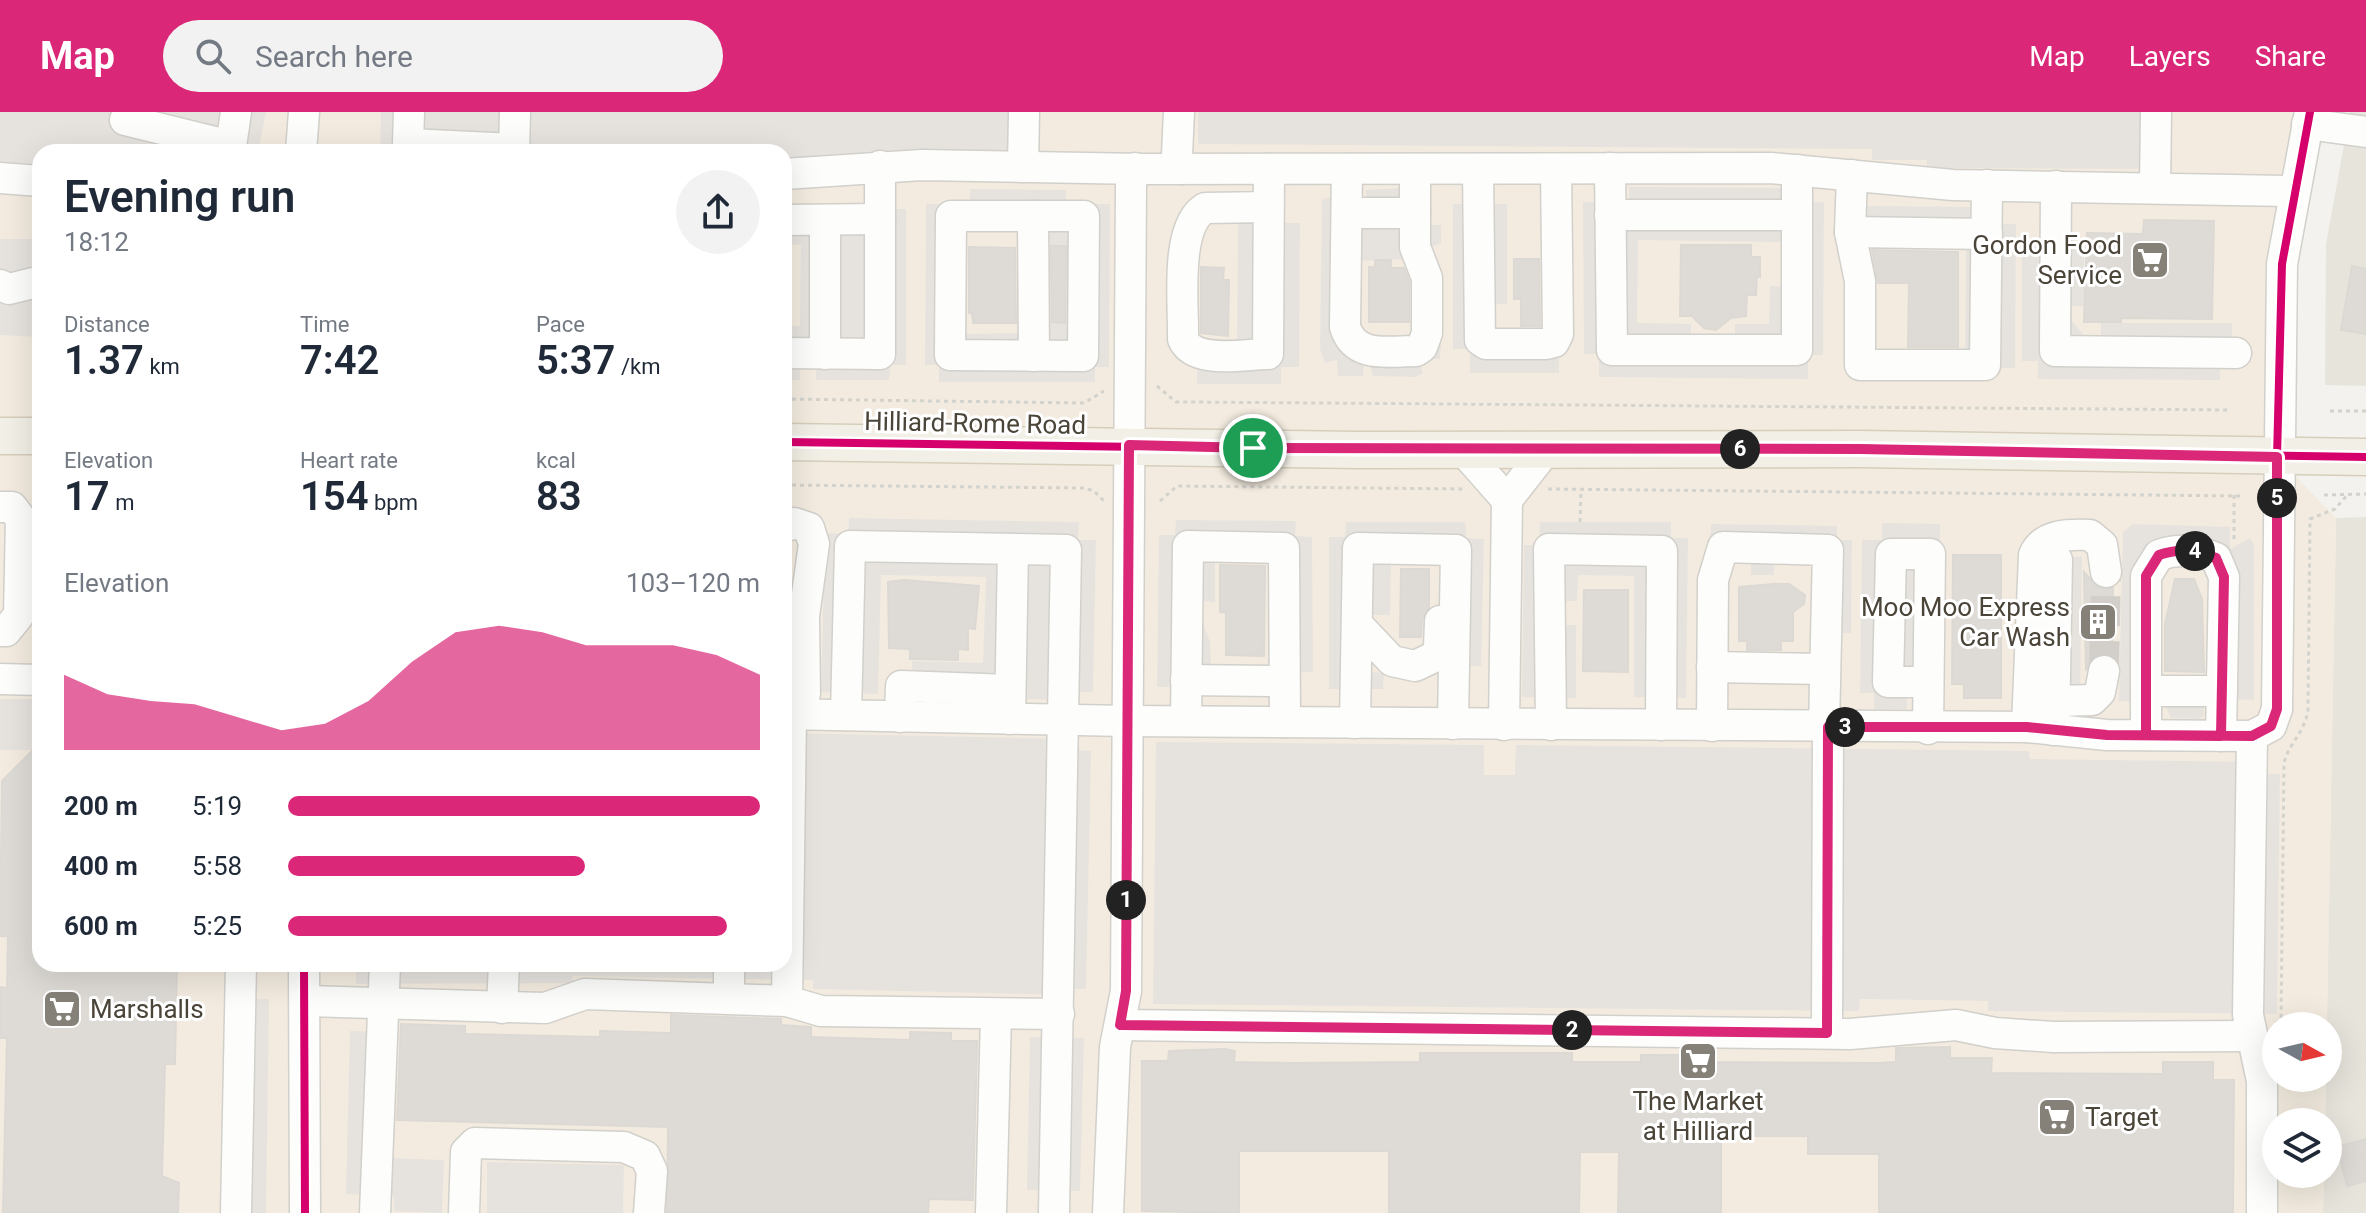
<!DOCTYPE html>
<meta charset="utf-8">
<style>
body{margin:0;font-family:Roboto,sans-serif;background:#f2f2f3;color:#1f2937;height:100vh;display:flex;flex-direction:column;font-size:30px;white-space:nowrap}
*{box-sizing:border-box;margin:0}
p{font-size:26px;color:#747a83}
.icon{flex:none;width:44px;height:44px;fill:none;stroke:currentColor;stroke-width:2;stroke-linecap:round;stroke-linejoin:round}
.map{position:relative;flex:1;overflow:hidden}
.details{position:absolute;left:32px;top:32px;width:760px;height:828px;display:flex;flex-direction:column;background:#fff;border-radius:24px;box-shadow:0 8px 32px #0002}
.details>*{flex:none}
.needle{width:52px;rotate:98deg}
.controls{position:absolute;left:2262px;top:900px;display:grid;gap:16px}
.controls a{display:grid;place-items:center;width:80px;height:80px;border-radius:50%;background:#fff;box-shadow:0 8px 32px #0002;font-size:40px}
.pin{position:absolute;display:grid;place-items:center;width:68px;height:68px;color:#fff;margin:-34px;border:4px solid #fff;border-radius:50%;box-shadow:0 2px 8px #0007}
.km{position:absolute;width:40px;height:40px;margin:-20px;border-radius:50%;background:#222;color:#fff;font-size:22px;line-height:40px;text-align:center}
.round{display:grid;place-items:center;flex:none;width:84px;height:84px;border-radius:42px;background:#f2f2f3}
.headline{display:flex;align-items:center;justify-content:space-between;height:136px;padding:0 32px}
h1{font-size:44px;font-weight:600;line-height:60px}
.metrics{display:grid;grid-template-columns:repeat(3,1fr);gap:12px;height:136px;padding:8px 32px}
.metrics div{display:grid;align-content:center}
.metrics b{font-size:40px;font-weight:600}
.metrics small{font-size:22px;font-weight:400}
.metrics p{font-size:22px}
.chart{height:224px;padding:16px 32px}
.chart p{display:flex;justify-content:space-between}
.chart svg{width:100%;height:144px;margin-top:8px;fill:#db2777;opacity:.7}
ul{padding:0 32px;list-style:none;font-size:26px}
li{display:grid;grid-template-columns:128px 96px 1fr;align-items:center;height:60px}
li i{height:20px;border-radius:10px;background:#db2777}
header{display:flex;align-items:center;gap:48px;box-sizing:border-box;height:112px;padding:0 40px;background:#db2777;color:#fff}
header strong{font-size:38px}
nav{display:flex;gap:44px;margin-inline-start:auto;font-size:28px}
.search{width:560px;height:72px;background:#f2f2f3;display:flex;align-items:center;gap:20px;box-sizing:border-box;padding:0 28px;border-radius:44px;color:#747a83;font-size:30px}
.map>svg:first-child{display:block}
.residential{fill:#e7e4dc}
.commercial{fill:#f3ebdf;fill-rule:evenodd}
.parking{fill:#e6e3df;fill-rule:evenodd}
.building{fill:#dedbd6;stroke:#dcd9d4;stroke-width:2}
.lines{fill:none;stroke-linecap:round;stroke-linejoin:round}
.minor-tunnel{stroke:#d2cfca;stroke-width:30;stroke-dasharray:30 15;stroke-linecap:butt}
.minor-casing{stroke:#d2d0cb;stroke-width:33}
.major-casing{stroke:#d6cebb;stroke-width:39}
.path{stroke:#d3d2cc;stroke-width:3;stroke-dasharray:4 4;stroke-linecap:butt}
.minor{stroke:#fdfdfc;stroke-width:30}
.major{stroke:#f2efe6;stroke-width:36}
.cycleway-casing{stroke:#fff;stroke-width:13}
.cycleway{stroke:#d6006c;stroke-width:8}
.route-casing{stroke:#fff;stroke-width:16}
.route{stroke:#db2777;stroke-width:10}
.labels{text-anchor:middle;stroke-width:6;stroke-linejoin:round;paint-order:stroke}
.poi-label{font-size:26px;fill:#4b4439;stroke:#fff;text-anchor:end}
.street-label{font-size:26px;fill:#4b4439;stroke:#fff}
</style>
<header>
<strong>Map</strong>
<div class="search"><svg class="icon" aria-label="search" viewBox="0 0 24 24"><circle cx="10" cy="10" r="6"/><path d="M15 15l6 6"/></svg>Search here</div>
<nav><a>Map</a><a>Layers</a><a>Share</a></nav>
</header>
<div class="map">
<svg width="2366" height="1101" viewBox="0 0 2366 1101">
<rect width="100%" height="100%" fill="#f4f2ee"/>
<!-- residential -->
<g class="residential">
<path d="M2350,0H2366V274L2325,273L2326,132Z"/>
<path d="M2366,405V1101H2323L2324,1062H2328V1010H2325L2336,406Z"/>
</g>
<!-- commercial -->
<path class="commercial" d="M0,0H2310L2277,345L2336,406L2327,914H2276V966H2326L2325,1010H2276V1062H2324L2323,1101H0ZM40,40H784V852H40Z"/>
<!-- parking -->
<g class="parking">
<path d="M0,0H266L258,40H40V69L0,66Z"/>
<path d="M381,0H1037L1035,41L784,51V40H380Z"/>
<path d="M1198,0H2167V57L1927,56V48H1872V37L1198,32Z"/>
<path d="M1629,75L1781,76V89L1824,90L1823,243H1808V267L1599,265V242H1584L1583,90H1629ZM1638,128L1786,130V175L1770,174L1769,212H1735V227L1691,226V212L1637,211Z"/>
<path d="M1399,76L1400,112L1441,113V131L1405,147L1354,149V208L1374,229L1441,230L1440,247L1422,246L1419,250L1423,261L1415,265L1373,264L1368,248H1364L1363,264H1338L1337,248L1325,251L1320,237L1322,88L1337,82H1361L1363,89H1366V78Z"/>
<path d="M970,77L1066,78V92H1110L1109,255H1095V270H939V253H925L926,92H970ZM1044,114L1042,221L957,222L964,122L970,116Z"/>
<path d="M1453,92H1507V192H1493V224L1559,225V261H1470V237H1453Z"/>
<path d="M1867,94L1970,95V111L2016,112L2015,256H1965L1966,133L1866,132Z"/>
<path d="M784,96L906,97V253H890L889,268H816V254L800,253V268H784V214H800L801,133L784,132Z"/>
<path d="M1238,111H1300L1299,255H1281V272H1197L1198,231H1237Z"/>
<path d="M0,127H40V225L0,223Z"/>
<path d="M2022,131L2084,132V194H2068L2067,202L2084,224L2101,227V211H2232V250L2220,251V268L2038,267V249H2022Z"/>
<path d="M849,406L1079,410L1078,428H1096L1093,580H1074V588L912,585V549L983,551L986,465L881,463L878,582L821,580L825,421L848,422Z"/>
<path d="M1176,408L1296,409L1295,424L1312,425L1313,560L1268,561V450H1215V490L1200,489L1199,501L1210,530L1212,575H1157L1159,423H1175Z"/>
<path d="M1346,410H1465L1466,426L1484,427L1481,554L1446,553L1448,448H1391L1390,503H1372L1367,560L1384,561L1383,577H1329V425H1345Z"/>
<path d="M1540,410H1671V426H1688L1686,586L1634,585V464L1578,463L1577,489H1562L1561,513H1576V586L1522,585L1524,433H1539Z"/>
<path d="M1882,411L1940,412L1938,582L1907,581V597H1874V581H1860L1862,428H1882Z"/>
<path d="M1711,412L1837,414V428H1852L1851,521L1817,520L1818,448H1774V463H1751V448L1710,446Z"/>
<path d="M2133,412L2230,415V437L2250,426L2254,433V588L2218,587L2209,452L2162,455L2153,569L2203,572L2204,603L2199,607L2171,606L2164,591L2119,589L2123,420Z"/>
<path d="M2046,445H2082L2080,577L2044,576Z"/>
<rect x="0" y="587" width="40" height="51"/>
<path d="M784,621L1074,627V638L1091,639L1086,877H1071L1070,883L813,877V868L573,864L572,871L356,872V852H784Z"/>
<path d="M1156,630L1484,633V663H1515L1516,633L2029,639L2030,647L2263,650V662H2280L2277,902L1988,899V889L1860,887L1859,899L1153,892Z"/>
<path d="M252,887H269L266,1101H249Z"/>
<path d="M350,919L388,920L387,1046L444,1048L442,1101L394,1099V1084L346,1082Z"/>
<path d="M1030,925L1084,926L1080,1079L1027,1078Z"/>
<path d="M487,1050L624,1053L623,1101H487Z"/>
</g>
<!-- building -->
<g class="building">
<path d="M2144,108L2214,109L2212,207L2121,206V210H2084L2087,121L2143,122Z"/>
<path d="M1681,133H1751V145H1760V165L1757,164L1756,183H1747L1746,204L1731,206L1716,218L1704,216L1692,204H1680Z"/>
<path d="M1051,134H1066L1065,211L1052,210Z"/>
<path d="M969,135L1015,136L1016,211H973L972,201H969Z"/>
<path d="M1872,138L1958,140V235H1908L1909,171H1878Z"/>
<path d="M1514,147H1539L1540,214H1521V187H1514Z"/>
<path d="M1375,148H1391V156H1404L1409,169V210H1369V155H1375Z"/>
<path d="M2352,154L2366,157V222L2341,218Z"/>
<path d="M1201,155L1224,156L1223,168H1229L1228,224L1201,221Z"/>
<path d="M1953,443H2001V586H1964V572H1952Z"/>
<path d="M1220,453L1265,454L1264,544L1226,543V501L1220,500Z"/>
<path d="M1401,457H1429V496L1422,508L1421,525H1400Z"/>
<path d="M2084,460L2099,476H2113L2112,544L2097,542L2090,548L2086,559Z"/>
<path d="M2175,467H2194L2202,487L2204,560L2165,559V512Z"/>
<path d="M904,468L979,474L975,517L968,516V538L958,537V548L910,547V537L889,536L888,470Z"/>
<path d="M1774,472H1789L1805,483L1804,492L1793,500V529H1781V538H1747V529H1739V475Z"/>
<path d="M1584,478H1628V560L1583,559Z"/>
<path d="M40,631V852H177L175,952H165L162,1064L179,1071L178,1101H3L7,926H0V875L7,876L8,824H0L2,669Z"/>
<path d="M671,903L781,907V913L811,915V925L910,928V920L951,921V929H977L973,1088L929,1087L928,1101H667L668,1015L397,1008L401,912L465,914V922L600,925V919L671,921Z"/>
<path d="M1950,935V946H1992L1991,961L2163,962V950H2213V968H2234L2233,1101H1879V1042H1808V1024H1721V1101H1618L1619,1040H1580L1579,1101H1389V1039H1239V1101L1142,1099V949H1168L1169,939L1225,937L1235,939L1234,950L1292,951L1420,950V941H1572V950H1641V943H1702V950L1880,951L1896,950V936Z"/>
<path d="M2366,1027V1069L2347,1074L2337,1035Z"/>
</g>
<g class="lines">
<!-- minor-tunnel -->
<path class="minor-tunnel" d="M2104,559L2106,460"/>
<defs>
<g id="minor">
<path d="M409,0L408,32L514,37"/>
<path d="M1179,0L1177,43L1182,57"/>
<path d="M125,8L231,34L236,0"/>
<path d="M2307,12L2366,20"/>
<path d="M301,40L304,0"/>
<path d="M514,40L515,0"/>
<path d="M1023,55L1024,0"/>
<path d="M1610,56L1612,238H1797V58"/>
<path d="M1347,57L1345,215C1355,247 1388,239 1416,239L1422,235L1427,221V166L1415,135V57"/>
<path d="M1478,57L1480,228L1486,232H1546L1554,230L1558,222L1556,57"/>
<path d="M784,62L922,53L1143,57L1771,56L1953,73L2294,79"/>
<path d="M1852,63L1850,120L1860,169V253H1985L1987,73"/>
<path d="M0,66L40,69"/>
<path d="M2056,74L2055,239L2236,241"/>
<path d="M2155,76L2156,0"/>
<path d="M1269,95L1205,96C1174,115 1184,193 1183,227C1194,253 1245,242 1268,242L1269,57"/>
<path d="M1347,101H1415"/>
<path d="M1610,103H1796"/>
<path d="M951,104H1084L1083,244L950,243Z"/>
<path d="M1033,104L1034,244"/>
<path d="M784,108L880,107"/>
<path d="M1850,120L1987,122"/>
<path d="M0,173L9,177L33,171"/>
<path d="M784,241L880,242V54"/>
<path d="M825,242V108"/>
<path d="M1463,338L1507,388"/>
<path d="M0,395H12L21,407L19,503L6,519H0"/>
<path d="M784,415L794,411L809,416L814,432L804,504L805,582L791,602"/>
<path d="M1357,512L1392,549L1415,554L1434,545L1439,536L1440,509"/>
<path d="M1712,555L1825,557"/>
<path d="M0,567L40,568"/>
<path d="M1186,568L1284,569"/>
<path d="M784,578L791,602L787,889"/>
<path d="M2146,579H2222"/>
<path d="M2055,589L2092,588L2100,580L2104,559"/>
<path d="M784,602L1126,609L2027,615L2107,623L2252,624L2271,614L2277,597L2282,152L2310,0"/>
<path d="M846,603L850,434L1066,438L1054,1101"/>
<path d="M900,605L901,574L1010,578"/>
<path d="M1010,607L1013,437"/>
<path d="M1186,609L1188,434L1284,436L1285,610"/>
<path d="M1355,611L1358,436L1456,438L1453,612"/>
<path d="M1504,613L1507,388L1546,338"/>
<path d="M1551,613L1549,437L1662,439L1661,613"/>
<path d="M1712,614L1713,468L1723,435L1828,438L1824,615"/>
<path d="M2027,615L2034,443C2043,422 2069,422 2090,423L2102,433L2106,460"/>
<path d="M1928,617L1930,442H1891L1888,570H1928"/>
<path d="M2054,618L2057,448"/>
<path d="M2146,623V464L2159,443C2179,436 2197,438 2216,446L2224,465L2221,624"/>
<path d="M2252,624L2248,903L2262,969V1101"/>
<path d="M304,852L305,1101"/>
<path d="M729,886V852"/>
<path d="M306,889L545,896L585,882L787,889L821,899L1059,902"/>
<path d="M502,896L504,852"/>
<path d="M1120,913L1850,922L1956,913L1995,921L2053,925L2250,924"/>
<path d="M1827,921L1828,615"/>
<path d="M236,1101L241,852"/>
<path d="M375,1101L385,852"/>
<path d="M464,1101L466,1040L475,1031L624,1035L645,1044L652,1059L649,1101"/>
<path d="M991,1101L996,902"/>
<path d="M1108,1101L1115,935L1126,879L1131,72L1135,56"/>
</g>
<g id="major">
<path d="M0,324H40"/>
<path d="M784,330L1357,338L1860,337L2366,345"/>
</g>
</defs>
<!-- minor casing -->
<use href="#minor" class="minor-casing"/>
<!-- major casing -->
<use href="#major" class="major-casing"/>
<!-- path -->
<g class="path">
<path d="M1157,274L1176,290H1189L2230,298"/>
<path d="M784,287L1084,291L1104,279"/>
<path d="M2330,299H2366"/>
<path d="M784,373L1084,376L1094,379L1105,390"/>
<path d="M1548,377L2244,384"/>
<path d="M2324,383L2366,382"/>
<path d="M1160,389L1177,374L1463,377"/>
<path d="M1580,410L1581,378"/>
<path d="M2234,427V383"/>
<path d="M2276,911L2281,908L2284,651C2289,631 2305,620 2308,598L2310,407L2335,397L2348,382"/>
</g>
<!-- minor -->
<use href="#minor" class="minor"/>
<!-- major -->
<use href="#major" class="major"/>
<defs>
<g id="cycleway">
<path d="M784,330L1357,338L1860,337L2366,345"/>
<path d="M2277,345L2282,152L2310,0"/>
<path d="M304,852L305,1101"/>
</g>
</defs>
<!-- cycleway casing -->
<use href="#cycleway" class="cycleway-casing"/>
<!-- cycleway -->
<use href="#cycleway" class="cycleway"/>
</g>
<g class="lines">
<defs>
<path id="route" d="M1253,336L1129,333L1126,879L1120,913L1827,921L1828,615H2027L2107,623L2221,624L2224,465L2216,446C2196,438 2179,436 2159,443L2146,464V623L2252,624L2271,614L2277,597V345L1860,337L1253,336"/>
</defs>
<!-- route casing -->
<use href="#route" class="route-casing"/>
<!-- route -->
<use href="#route" class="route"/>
</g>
<!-- icons -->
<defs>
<symbol id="supermarket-square" viewBox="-11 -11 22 22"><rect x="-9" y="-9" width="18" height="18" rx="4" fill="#868178" stroke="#fff"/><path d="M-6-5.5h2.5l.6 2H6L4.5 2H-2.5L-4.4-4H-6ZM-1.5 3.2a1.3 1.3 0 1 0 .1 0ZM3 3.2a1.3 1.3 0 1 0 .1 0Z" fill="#fff"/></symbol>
<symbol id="building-square" viewBox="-11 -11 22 22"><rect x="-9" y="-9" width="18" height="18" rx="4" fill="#868178" stroke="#fff"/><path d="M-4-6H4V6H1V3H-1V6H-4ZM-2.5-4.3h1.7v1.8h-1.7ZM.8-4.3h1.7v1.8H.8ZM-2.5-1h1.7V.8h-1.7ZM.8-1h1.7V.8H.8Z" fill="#fff"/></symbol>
</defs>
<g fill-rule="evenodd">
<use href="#supermarket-square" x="2128" y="126" width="44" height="44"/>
<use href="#building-square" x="2076" y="488" width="44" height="44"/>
<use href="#supermarket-square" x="40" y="875" width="44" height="44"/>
<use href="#supermarket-square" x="1676" y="927" width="44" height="44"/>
<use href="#supermarket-square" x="2035" y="983" width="44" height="44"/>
</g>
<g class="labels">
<!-- poi labels -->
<g class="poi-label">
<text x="2122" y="142">Gordon Food<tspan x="2122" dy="30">Service</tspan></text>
<text x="2070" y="504">Moo Moo Express<tspan x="2070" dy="30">Car Wash</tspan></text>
<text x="90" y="906" text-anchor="start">Marshalls</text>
<text x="1698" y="998" text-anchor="middle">The Market<tspan x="1698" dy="30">at Hilliard</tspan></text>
<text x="2085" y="1014" text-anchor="start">Target</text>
</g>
<!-- street labels -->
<g class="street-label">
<text transform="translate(975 311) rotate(1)" y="9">Hilliard-Rome Road</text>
</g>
</g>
</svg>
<div class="controls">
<a><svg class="needle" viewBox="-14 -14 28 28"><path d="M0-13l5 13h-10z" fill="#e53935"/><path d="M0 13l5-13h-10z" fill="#747a83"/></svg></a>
<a><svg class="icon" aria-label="layers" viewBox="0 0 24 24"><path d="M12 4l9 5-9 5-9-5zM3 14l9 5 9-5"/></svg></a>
</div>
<div class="pin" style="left:1253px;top:336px;background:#1e9e55"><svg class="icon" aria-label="arrive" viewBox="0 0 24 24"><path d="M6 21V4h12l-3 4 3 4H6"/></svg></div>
<b class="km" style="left:1126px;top:788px">1</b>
<b class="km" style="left:1572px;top:918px">2</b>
<b class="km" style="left:1845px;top:615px">3</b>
<b class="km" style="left:2195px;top:439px">4</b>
<b class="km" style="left:2277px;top:386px">5</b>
<b class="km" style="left:1740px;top:337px">6</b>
<section class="details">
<div class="headline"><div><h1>Evening run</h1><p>18:12</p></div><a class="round"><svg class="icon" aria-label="share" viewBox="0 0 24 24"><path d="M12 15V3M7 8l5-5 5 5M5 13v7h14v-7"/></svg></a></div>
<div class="metrics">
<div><p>Distance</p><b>1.37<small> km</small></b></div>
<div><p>Time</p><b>7:42</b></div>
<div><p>Pace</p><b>5:37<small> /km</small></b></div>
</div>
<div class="metrics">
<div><p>Elevation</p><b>17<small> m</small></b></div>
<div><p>Heart rate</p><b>154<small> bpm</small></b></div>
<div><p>kcal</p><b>83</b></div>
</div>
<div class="chart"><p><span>Elevation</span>103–120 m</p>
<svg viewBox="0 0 160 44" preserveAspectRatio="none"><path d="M0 44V21L10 27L20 29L30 30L40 34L50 38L60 36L70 29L80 17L90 8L100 6L110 8L120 12L130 12L140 12L150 15L160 21V44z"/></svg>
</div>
<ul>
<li><b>200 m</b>5:19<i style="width:100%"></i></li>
<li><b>400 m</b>5:58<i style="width:63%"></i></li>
<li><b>600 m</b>5:25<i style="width:93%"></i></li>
</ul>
</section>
</div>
